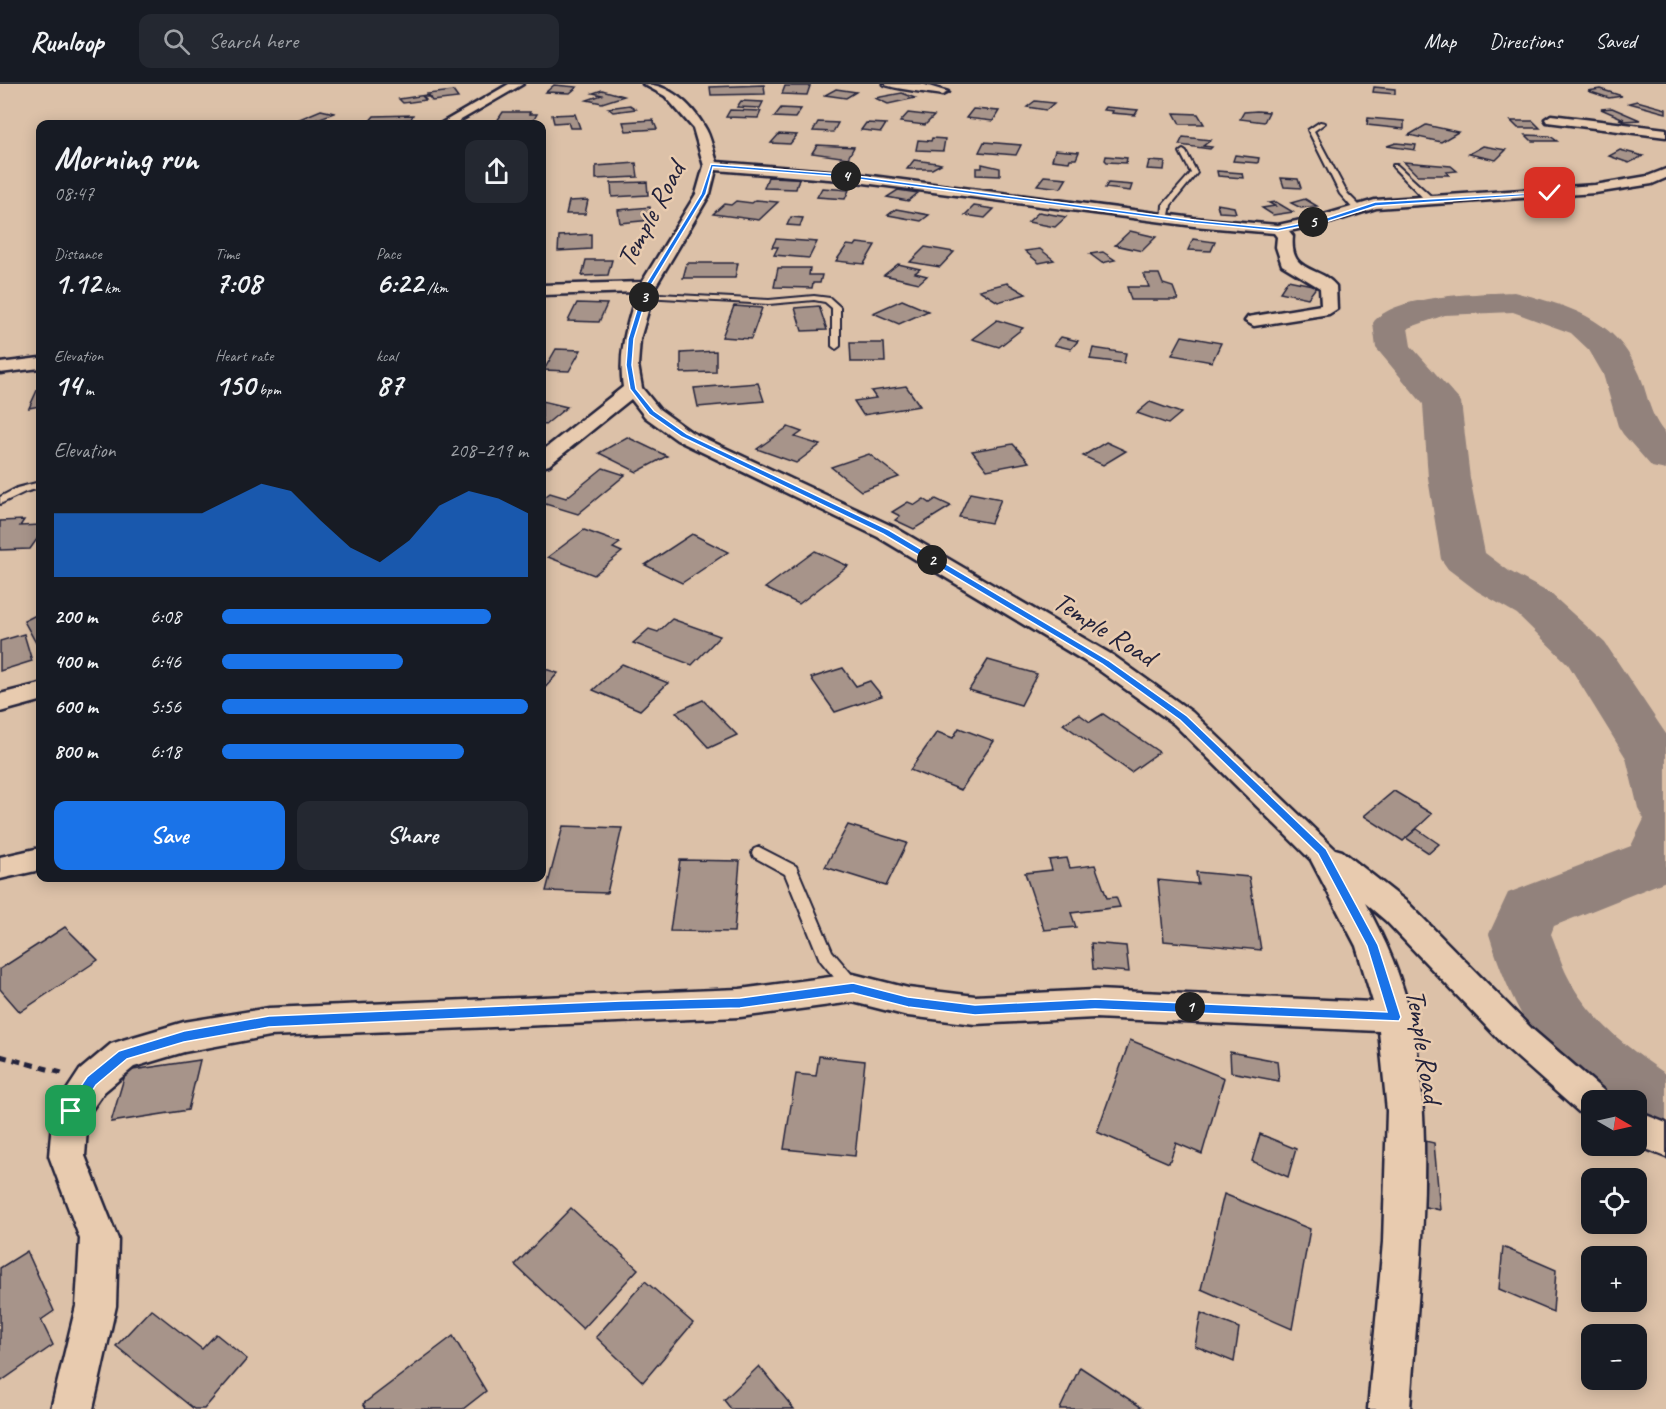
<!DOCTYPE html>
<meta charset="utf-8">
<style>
body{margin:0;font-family:Caveat,sans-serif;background:#242831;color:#f1f3f6;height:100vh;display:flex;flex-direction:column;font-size:22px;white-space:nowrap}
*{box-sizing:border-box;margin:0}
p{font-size:20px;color:#9ea1a6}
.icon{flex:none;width:33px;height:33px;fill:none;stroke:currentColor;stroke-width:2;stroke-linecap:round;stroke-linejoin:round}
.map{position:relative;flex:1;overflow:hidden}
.drawer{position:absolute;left:36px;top:36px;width:510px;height:762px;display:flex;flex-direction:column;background:#171b24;border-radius:12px;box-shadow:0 3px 15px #0003}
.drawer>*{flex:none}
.needle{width:39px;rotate:99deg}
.buttons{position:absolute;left:1581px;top:1006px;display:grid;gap:12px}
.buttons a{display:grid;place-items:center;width:66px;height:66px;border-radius:12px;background:#171b24;box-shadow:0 3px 15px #0003;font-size:30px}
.pin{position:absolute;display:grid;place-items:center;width:51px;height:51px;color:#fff;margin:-26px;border-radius:12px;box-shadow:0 3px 9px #0006}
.km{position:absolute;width:30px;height:30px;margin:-15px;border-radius:50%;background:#222;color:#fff;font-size:16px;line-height:30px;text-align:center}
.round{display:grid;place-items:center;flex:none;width:63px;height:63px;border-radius:12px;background:#242831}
.summary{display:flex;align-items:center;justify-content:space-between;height:102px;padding:0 18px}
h1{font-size:33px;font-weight:600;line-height:45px}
.metrics{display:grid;grid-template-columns:repeat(3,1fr);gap:9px;height:102px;padding:6px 18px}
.metrics div{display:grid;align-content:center}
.metrics b{font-size:30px;font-weight:600}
.metrics small{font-size:16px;font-weight:400}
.metrics p{font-size:16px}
.chart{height:168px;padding:12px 18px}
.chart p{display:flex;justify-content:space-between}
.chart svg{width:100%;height:108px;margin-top:6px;fill:#1a73e8;opacity:.7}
.cta{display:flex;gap:12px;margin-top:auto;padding:12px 18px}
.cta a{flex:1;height:69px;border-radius:12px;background:#1a73e8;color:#fff;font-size:24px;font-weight:600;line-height:69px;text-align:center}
.cta a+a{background:#242831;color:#f1f3f6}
ul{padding:0 18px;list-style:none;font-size:20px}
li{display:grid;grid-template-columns:96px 72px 1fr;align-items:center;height:45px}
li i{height:15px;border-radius:8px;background:#1a73e8}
header{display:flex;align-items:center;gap:36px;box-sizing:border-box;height:84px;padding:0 30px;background:#171b24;border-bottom:2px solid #363941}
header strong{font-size:28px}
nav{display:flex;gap:33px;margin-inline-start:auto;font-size:21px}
.search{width:420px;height:54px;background:#242831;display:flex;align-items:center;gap:15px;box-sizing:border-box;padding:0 21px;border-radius:12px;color:#9ea1a6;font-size:22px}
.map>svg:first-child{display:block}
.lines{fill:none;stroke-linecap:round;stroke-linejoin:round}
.river{fill:#92827c;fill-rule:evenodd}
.building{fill:#a7948a;stroke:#22223b;stroke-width:1.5}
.service-casing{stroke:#22223b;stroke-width:4}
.minor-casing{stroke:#22223b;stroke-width:5}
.path{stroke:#22223b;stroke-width:5;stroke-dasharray:8 6;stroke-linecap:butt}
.service{fill:#e8cbaf;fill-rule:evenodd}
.minor{fill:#e8cbaf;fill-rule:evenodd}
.route{fill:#1a73e8;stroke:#fff;stroke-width:1.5}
.labels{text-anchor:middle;stroke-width:5;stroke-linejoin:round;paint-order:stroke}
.street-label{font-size:28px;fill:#22223b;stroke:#e8cbaf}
</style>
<header>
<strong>Runloop</strong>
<div class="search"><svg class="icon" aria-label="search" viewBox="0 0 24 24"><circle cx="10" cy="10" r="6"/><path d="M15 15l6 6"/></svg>Search here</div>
<nav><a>Map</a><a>Directions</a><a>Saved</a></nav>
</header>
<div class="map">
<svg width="1666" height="1325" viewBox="0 0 1666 1325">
<rect width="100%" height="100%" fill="#dcc1a8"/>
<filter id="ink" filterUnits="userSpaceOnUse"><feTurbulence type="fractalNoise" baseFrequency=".0167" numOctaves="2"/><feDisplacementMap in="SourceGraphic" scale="12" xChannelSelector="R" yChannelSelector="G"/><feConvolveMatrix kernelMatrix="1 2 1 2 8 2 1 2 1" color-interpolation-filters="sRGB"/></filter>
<g filter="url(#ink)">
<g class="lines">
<!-- river -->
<path class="river" d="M1514,208C1569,222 1616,234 1640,291C1648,312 1650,333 1666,350V386L1652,383L1623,350L1618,342L1603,290L1589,266L1571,249L1513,228L1445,231L1408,244L1411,262L1461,318L1470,394L1485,469L1509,487L1551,510L1605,559L1666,650V797L1554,842L1551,850C1557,864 1561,880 1568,893C1588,934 1629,965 1666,990V1062L1636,1049V1017H1593C1538,972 1509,916 1489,850L1508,809L1631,762L1644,735L1638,724L1626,674L1568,580L1517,530L1477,507L1448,485L1441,475L1428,394L1423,320L1376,264L1373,239C1393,210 1480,210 1514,208Z"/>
</g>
<!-- building -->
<g class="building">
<path d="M554,1L577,3L570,9L546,8Z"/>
<path d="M764,1L765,10L711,11L710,3Z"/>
<path d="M785,2H810L807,11L782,10Z"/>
<path d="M1374,3L1395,5V10L1373,8Z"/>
<path d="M836,5L856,8L846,14L825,11Z"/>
<path d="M1600,5L1622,12L1609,14L1588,7Z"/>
<path d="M602,6L624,12L602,19L587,16L602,11L593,9Z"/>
<path d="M453,7L458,14L432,17L427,10Z"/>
<path d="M902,9L915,14L888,20L875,14Z"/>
<path d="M426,11L429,13H423L426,16L403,19L399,15Z"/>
<path d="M741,17L763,18L760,24L737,23Z"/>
<path d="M1035,17L1054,19L1046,26L1027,23Z"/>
<path d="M1637,17L1666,25V29L1629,19Z"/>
<path d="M630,21L636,25L613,28L608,24Z"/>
<path d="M1105,23L1138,26L1135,31L1112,29L1113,27L1103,26Z"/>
<path d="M781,24L801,25L795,34L774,33Z"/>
<path d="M1612,24L1640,36L1624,37L1619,35H1624L1601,25Z"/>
<path d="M973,25L999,27L993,37L966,34Z"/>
<path d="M321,26L334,29L304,40L290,39Z"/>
<path d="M730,26L761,27L758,34L726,33Z"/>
<path d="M1257,27L1269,28L1264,38L1240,35L1244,28Z"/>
<path d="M503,28H530L529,30H537L533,37H497Z"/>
<path d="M908,29L934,32L925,41L900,38Z"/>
<path d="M1174,29L1198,30L1204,40H1180Z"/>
<path d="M575,30L580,44H570L568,38L554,39L552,31Z"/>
<path d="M413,31L411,35L397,36L394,40H367L374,32Z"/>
<path d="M1368,34L1404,37V45L1367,41Z"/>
<path d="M653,36L657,45L626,47L623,38Z"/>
<path d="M1511,37H1533L1540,44H1518Z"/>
<path d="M818,38L838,39L833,48L813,47Z"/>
<path d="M866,39L886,40L881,48L861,46Z"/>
<path d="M1426,41L1458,48L1441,58L1409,51Z"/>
<path d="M779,50L797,51L790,60L771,59Z"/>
<path d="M1526,51L1550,52L1557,57H1532Z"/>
<path d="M1183,53L1211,56L1203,62L1212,63L1210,65L1179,61Z"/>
<path d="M932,54L945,55L943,67L916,66L918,56L931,57Z"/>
<path d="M984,58L1021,61L1016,71L979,68Z"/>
<path d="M1396,59L1416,61L1415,66L1387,62Z"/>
<path d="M817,61L854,63L848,74L812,69Z"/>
<path d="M1483,62L1506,66L1496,76L1469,70Z"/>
<path d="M1055,66L1079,68L1076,75H1070L1069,78L1052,76Z"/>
<path d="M1620,66L1643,72L1629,79L1609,72Z"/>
<path d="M1235,71L1259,74L1258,79L1233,77Z"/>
<path d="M1106,72L1127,74L1126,79L1107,78L1105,76Z"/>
<path d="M914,76L937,79L941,80L932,85H907Z"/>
<path d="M1149,77L1165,78L1164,86L1147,85Z"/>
<path d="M1404,78L1451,82L1457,87L1446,88L1449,91H1417Z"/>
<path d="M636,79L638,93L596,95V82Z"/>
<path d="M982,80L1000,84V92L976,91V84H982Z"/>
<path d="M1217,87L1242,89L1243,94L1218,92Z"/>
<path d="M1044,92L1067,94L1061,104L1037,101Z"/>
<path d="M768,93L799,94L796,105L764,104Z"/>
<path d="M1281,94L1298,95L1301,104L1284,103Z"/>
<path d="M647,98L648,111L612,113L611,99Z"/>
<path d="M1108,99L1132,101L1130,107L1105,104Z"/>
<path d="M822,104L849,106L845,115L817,113Z"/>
<path d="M898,106L918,109L908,117L887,113Z"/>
<path d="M1305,115L1317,122L1301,124L1291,119Z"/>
<path d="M588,116L585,130H566L569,117Z"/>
<path d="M756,116L778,118L759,136L713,130L724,120L731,121L736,117L752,119Z"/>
<path d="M1276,118L1293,128L1273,131L1262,124L1275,122L1269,119Z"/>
<path d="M1217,120L1234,123L1236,129L1219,128Z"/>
<path d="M974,122L994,125L985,134L965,131Z"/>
<path d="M650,123L652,136L620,139L618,126Z"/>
<path d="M896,125L929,131L921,137L888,131Z"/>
<path d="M1039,128L1066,133L1055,143L1028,138Z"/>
<path d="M791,133L803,134L800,142L787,141Z"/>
<path d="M1130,147L1156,153L1142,167L1115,161Z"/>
<path d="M591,150V165L558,167L559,152Z"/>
<path d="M776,155L817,158L809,174L774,171L778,163H772Z"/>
<path d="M1193,155L1215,158L1211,167L1188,166Z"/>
<path d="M857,159L875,161L864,180L836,177L847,161L855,162Z"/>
<path d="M925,163L954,168L940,183L910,178Z"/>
<path d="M1040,165L1054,176L1039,179L1025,167Z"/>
<path d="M1103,168L1115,176L1102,179L1090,170Z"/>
<path d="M586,176H612L608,191L582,192Z"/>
<path d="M687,179H738L735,194H683Z"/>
<path d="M898,180L920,185L915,189L927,192L919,199L884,191Z"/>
<path d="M778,184H810L809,191H822L820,199H813L812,204L774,203Z"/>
<path d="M1144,190H1159L1163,200L1173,203L1178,216H1131L1127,203H1149Z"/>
<path d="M1288,196L1317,202L1308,214L1280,208Z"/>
<path d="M1007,199L1026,210L998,218L979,206Z"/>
<path d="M902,216L928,227L899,240L873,229Z"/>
<path d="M577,219L607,220L599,238L568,237Z"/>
<path d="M734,222L762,224L751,255L722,253Z"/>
<path d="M819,222L827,246L802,247L795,224Z"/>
<path d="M997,236L1023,244L999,263L972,255Z"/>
<path d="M1182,252L1221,259L1212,278L1172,271Z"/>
<path d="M1061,253L1078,257L1071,265L1054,261Z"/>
<path d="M850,259H884L885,278H851Z"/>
<path d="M1093,264L1126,269L1124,279L1090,275Z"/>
<path d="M556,265L581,266L569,287L544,286Z"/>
<path d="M716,267V288L681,289V269Z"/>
<path d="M758,299L764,317L698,323L694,304Z"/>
<path d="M39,302L40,322L29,324Z"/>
<path d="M906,302L920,322L863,331L854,317L876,314L871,307Z"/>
<path d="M542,317L567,323L545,341L542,340Z"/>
<path d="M1150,318L1181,329L1168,340L1137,329Z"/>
<path d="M788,343L802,348L795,353L820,361L796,379L757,365Z"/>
<path d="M627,353L667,372L637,388L599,369Z"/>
<path d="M1106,358L1126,367L1103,381L1083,372Z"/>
<path d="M1013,360L1029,378L987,386L972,367Z"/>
<path d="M869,370L899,393L861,407L831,383Z"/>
<path d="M603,384L625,391L578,430L542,419V415L550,409L566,414Z"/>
<path d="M970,409L1001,415L991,439L959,433Z"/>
<path d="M924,415L930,419L936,415L951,422L914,445L895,436L900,432L892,428L908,418L915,421Z"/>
<path d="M24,436L20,442L40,441V451L30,465L0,466V437Z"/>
<path d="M584,446L620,459L613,464L622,468L594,491L548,473Z"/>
<path d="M692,450L728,468L682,499L645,481Z"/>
<path d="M815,467L848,482L799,520L765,504Z"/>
<path d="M40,529V557L36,559L24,537Z"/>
<path d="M672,535L720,552L692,581L633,559L649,545L658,548Z"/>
<path d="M24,550L32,577L0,587V557Z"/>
<path d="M988,576L1037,590L1021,621L969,606Z"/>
<path d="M622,580L668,599L640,626L593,606Z"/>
<path d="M542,584L558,589L542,607Z"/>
<path d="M843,584L856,602L870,597L882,612L835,628L811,594Z"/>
<path d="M703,616L737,651L709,664L676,628Z"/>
<path d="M1079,630L1090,638L1103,630L1159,668L1131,688L1063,640Z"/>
<path d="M959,644L994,657L961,706L910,686L937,648L953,654Z"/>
<path d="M1394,707L1432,730L1403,757L1364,732Z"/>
<path d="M848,741L907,759L886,802L825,783Z"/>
<path d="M563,742L622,744L607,809L546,807Z"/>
<path d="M1417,745L1439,760L1429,769L1406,754Z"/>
<path d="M1067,774L1070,784L1095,781L1107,814L1116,813L1120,823L1071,829L1076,843L1044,846L1025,789L1052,786L1049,776Z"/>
<path d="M680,776L740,777L734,848L670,847Z"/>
<path d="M1196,788L1249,793L1261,866L1164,857L1158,796L1198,800Z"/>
<path d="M65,843L98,876L20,928L0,905V885Z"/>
<path d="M1091,859L1126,862L1129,888L1093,885Z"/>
<path d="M1130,956L1224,994L1202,1070L1176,1059L1169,1079L1097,1048Z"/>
<path d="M1230,968L1277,977L1279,997L1231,988Z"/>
<path d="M819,972L865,977L855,1072L784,1065L796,990L816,992Z"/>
<path d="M200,976L188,1026L111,1038L126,987Z"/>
<path d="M1260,1050L1296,1065L1288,1093L1252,1077Z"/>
<path d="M1417,1055L1434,1059L1440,1126L1421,1122Z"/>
<path d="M1224,1110L1310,1145L1292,1245L1201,1205Z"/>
<path d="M571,1124L638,1185L583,1245L515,1181Z"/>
<path d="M1503,1163L1556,1186L1553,1228L1499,1205Z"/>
<path d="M27,1167L54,1227L41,1236L53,1261L0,1298V1184Z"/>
<path d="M645,1197L693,1239L643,1298L596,1253Z"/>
<path d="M151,1225L202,1265L216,1250L247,1275L204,1325H194L116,1262Z"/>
<path d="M1201,1229L1239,1244L1234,1278L1195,1262Z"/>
<path d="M453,1252L486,1307L463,1325H366L363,1320Z"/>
<path d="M759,1282L794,1325H731L724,1316Z"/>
<path d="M1080,1283L1144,1325H1060Z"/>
</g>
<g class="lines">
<defs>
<g id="service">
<path d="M1320,38L1325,39L1314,47L1347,109L1361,123V127H1355L1340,110L1308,46Z"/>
<path d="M1183,66L1186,68L1197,89L1171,121L1168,136H1162L1163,121L1191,89L1180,68Z"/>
<path d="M1393,81H1397L1434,115V119H1428L1393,83Z"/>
<path d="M641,209L769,216L814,212L830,214L840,223V262L836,265L832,262V224L825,218L814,216L769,220L644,213H641Z"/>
<path d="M40,398V404L25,408L0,420V413L17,404Z"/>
<path d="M759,763L796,782L832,867L859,899L861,904L859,909L853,911L847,909L820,876L785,790L754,773L752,769L754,765Z"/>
</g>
<g id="minor">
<path d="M509,0H523L454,40H440Z"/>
<path d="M643,0C669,0 691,20 704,42C711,52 713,67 717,78L841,88L1194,134L1278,141L1324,131L1375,116L1595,101L1648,92L1666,85V94L1652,100L1595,109L1376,124L1332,138L1289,147L1293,152C1289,191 1318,180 1336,202L1337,225L1329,230L1254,242L1245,237L1248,233L1321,221L1320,204L1282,181L1276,163L1277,153L1274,149L1194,142L841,96L716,86L710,110L655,203L640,255L638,281L642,304L659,325L691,348L894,443L1114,572L1192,628L1335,765L1342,767L1408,819L1532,945L1604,1007L1609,1017H1592V1034L1580,1029L1508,965L1386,837L1365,819C1385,855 1402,893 1411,933C1437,1054 1418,1202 1410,1325H1368L1383,1158L1387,1027L1379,947L1095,934L975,940L908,932L853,918L740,933L269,952L184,968L134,983L104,1008L88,1031L85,1072L118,1155L116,1222L93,1325H51L76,1222L80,1155L49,1072L53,1027L80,986L111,960L123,956L184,938L269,924L740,905L853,890L908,904L975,912L1095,906L1373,918L1356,862L1311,776L1174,640L1096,584L878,453L677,356L645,333L631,315L549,381L542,383V367L623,303C618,268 627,241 637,208L542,211V201L642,198L696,110L704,82L693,44L665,12Z"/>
<path d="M883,0H922L948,8L942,11C931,9 889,4 883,0Z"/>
<path d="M1551,31L1666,45V53L1547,38L1545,35Z"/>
<path d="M40,274V284L0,289V279Z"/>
<path d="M40,600V617L0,628V610Z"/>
<path d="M40,764V786L0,795V773Z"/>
<path d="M1636,1027L1666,1039V1073L1636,1061Z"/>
</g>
</defs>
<!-- service casing -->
<use href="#service" class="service-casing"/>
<!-- minor casing -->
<use href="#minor" class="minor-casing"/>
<!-- path -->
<path class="path" d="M0,972L62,989"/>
<!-- service -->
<use href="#service" class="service"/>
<!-- minor -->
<use href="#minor" class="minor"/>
</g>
</g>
<!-- route -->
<path class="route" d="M711,80L841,90L1194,136L1278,144L1326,134L1375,118L1551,108L1550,110L1376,122L1329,137L1278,147L1194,139L841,93L713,83L706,110L650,203L634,255L632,281L636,305L654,327L687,350L889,446L1108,576L1187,632L1326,765L1378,861L1401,933L1399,937L1095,925L975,931L908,923L853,909L740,924L621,927L269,943L184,958L127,975L96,1001L76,1032H67V1023L87,993L119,967L184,947L269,932L621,917L740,914L853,899L908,913L975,921L1095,915L1387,928L1367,862L1318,770L1180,636L1102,580L883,450L682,353L649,330L630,305L626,281L628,255L644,203L701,110Z"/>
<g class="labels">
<!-- street labels -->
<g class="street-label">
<text transform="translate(650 130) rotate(-62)" y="10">Temple Road</text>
<text transform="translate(1105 544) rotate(32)" y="10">Temple Road</text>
<text transform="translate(1425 962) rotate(81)" y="10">Temple Road</text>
</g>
</g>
</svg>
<div class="buttons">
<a><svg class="needle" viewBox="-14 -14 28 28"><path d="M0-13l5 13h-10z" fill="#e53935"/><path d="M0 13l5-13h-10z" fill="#9ea1a6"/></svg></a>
<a><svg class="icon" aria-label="locate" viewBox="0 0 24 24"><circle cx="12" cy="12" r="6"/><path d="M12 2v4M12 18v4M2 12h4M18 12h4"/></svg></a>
<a>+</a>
<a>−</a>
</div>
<div class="pin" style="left:71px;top:1027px;background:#1e9e55"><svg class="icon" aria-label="arrive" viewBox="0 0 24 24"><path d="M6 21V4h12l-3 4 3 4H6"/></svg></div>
<div class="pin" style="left:1550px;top:109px;background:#d93025"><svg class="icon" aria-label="check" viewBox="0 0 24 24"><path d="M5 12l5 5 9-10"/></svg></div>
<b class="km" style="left:1190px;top:923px">1</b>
<b class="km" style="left:932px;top:476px">2</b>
<b class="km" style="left:644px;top:213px">3</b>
<b class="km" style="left:846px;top:92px">4</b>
<b class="km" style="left:1313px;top:138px">5</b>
<section class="drawer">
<div class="summary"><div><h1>Morning run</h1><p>08:47</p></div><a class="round"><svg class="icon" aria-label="share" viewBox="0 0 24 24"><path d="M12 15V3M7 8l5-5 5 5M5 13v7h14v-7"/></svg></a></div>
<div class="metrics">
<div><p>Distance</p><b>1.12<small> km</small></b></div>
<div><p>Time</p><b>7:08</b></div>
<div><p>Pace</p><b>6:22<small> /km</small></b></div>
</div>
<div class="metrics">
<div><p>Elevation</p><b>14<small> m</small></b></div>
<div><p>Heart rate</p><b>150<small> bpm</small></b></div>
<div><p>kcal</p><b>87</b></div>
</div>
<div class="chart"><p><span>Elevation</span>208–219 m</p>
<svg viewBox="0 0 160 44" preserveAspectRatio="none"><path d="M0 44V18L10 18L20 18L30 18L40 18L50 18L60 12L70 6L80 9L90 21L100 32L110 38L120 29L130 15L140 9L150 12L160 18V44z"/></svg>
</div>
<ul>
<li><b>200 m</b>6:08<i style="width:88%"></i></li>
<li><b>400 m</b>6:46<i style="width:59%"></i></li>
<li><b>600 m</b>5:56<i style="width:100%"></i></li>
<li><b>800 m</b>6:18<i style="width:79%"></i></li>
</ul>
<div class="cta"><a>Save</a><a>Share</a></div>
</section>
</div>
